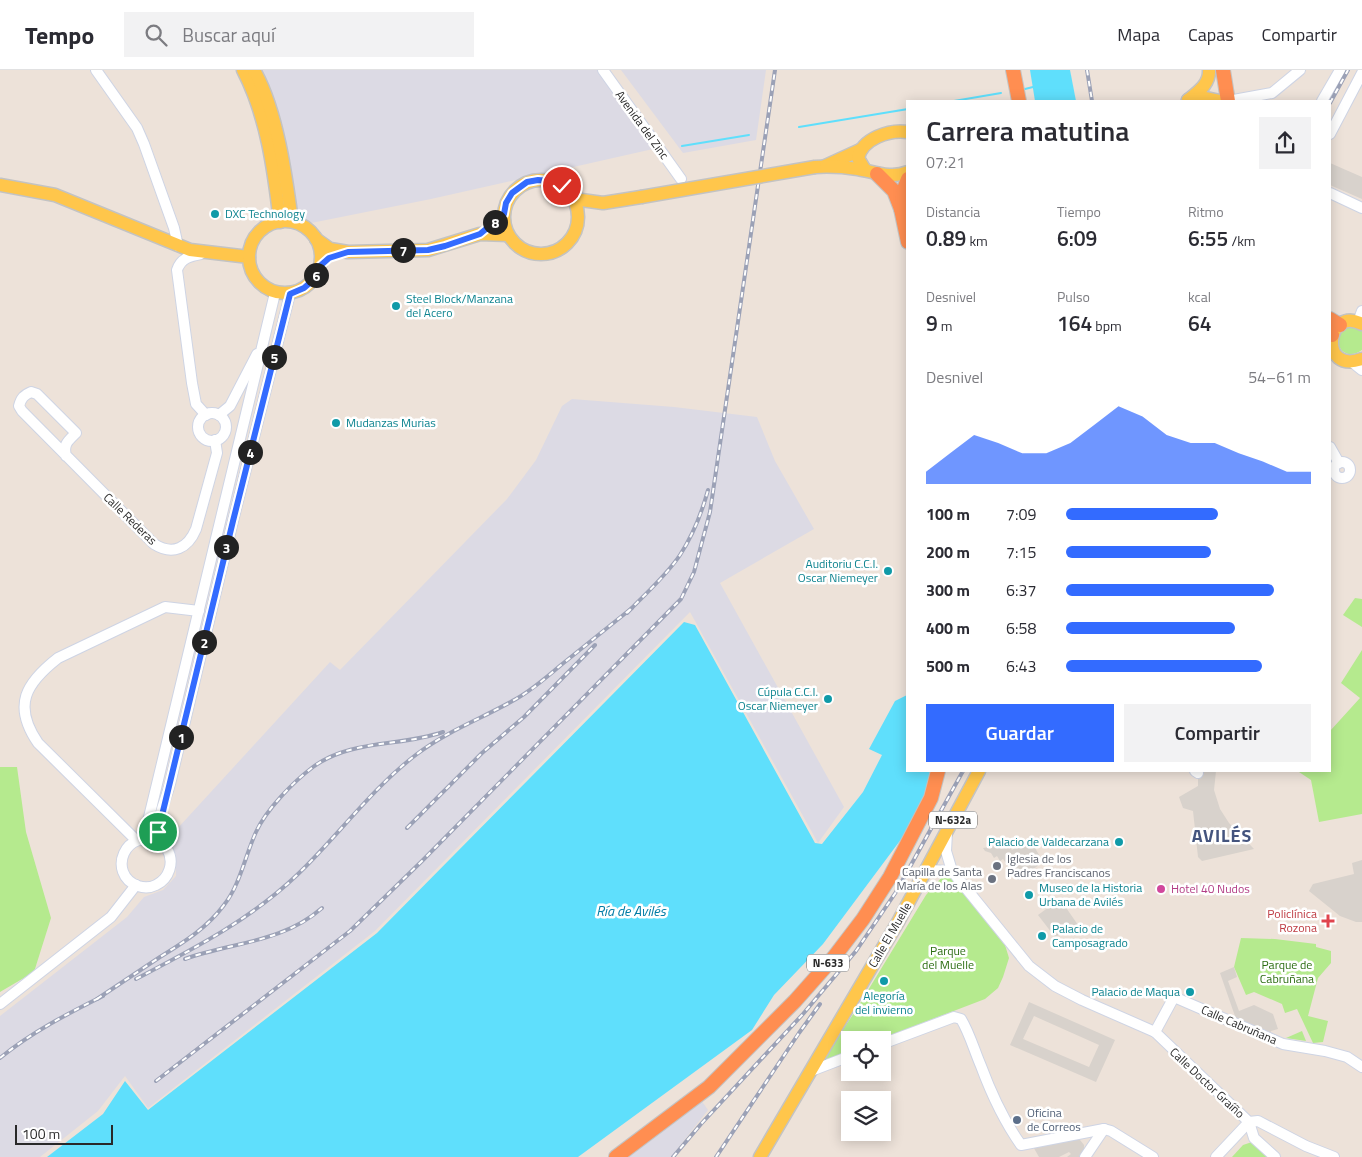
<!DOCTYPE html>
<html lang="es">
<meta charset="utf-8">
<style>
body{margin:0;font-family:"Titillium Web",sans-serif;background:#f2f2f3;color:#2b2b33;height:100vh;display:flex;flex-direction:column;font-size:19px;white-space:nowrap}
*{box-sizing:border-box;margin:0}
p{font-size:16px;color:#7c7c81}
.icon{flex:none;width:28px;height:28px;fill:none;stroke:currentColor;stroke-width:2;stroke-linecap:round;stroke-linejoin:round}
.map{position:relative;flex:1;overflow:hidden}
.side{position:absolute;left:906px;top:30px;width:425px;height:672px;display:flex;flex-direction:column;background:#fff;border-radius:0px;box-shadow:0 2px 12px #0003}
.side>*{flex:none}
.controls{position:absolute;left:841px;top:961px;display:grid;gap:10px}
.controls a{display:grid;place-items:center;width:50px;height:50px;border-radius:0px;background:#fff;box-shadow:0 2px 12px #0003;font-size:25px}
.scale{position:absolute;left:15px;bottom:12px;width:98px;box-sizing:border-box;padding-left:5px;border:2px solid #292929;border-top:0;font-size:14px;line-height:18px;white-space:nowrap;color:#292929;-webkit-text-stroke:4px #fff;paint-order:stroke}
.pin{position:absolute;display:grid;place-items:center;width:42px;height:42px;color:#fff;margin:-21px;border:2px solid #fff;border-radius:50%;box-shadow:0 1px 5px #0007}
.km{position:absolute;width:25px;height:25px;margin:-12px;border-radius:50%;background:#222;color:#fff;font-size:14px;line-height:25px;text-align:center}
.round{display:grid;place-items:center;flex:none;width:52px;height:52px;border-radius:0px;background:#f2f2f3}
.head{display:flex;align-items:center;justify-content:space-between;height:85px;padding:0 20px}
h1{font-size:28px;font-weight:600;line-height:38px}
.metrics{display:grid;grid-template-columns:repeat(3,1fr);gap:8px;height:85px;padding:5px 20px}
.metrics div{display:grid;align-content:center}
.metrics b{font-size:21px;font-weight:600}
.metrics small{font-size:14px;font-weight:400}
.metrics p{font-size:14px}
.chart{height:140px;padding:10px 20px}
.chart p{display:flex;justify-content:space-between}
.chart svg{width:100%;height:90px;margin-top:5px;fill:#336bff;opacity:.7}
.action{display:flex;gap:10px;margin-top:auto;padding:10px 20px}
.action a{flex:1;height:58px;border-radius:0px;background:#336bff;color:#fff;font-size:20px;font-weight:600;line-height:58px;text-align:center}
.action a+a{background:#f2f2f3;color:#2b2b33}
ul{padding:0 20px;list-style:none;font-size:16px}
li{display:grid;grid-template-columns:80px 60px 1fr;align-items:center;height:38px}
li i{height:12px;border-radius:6px;background:#336bff}
header{display:flex;align-items:center;gap:30px;box-sizing:border-box;height:70px;padding:0 25px;background:#fff;border-bottom:1px solid #e1e1e2}
header strong{font-size:24px}
nav{display:flex;gap:28px;margin-inline-start:auto;font-size:18px}
.search{width:350px;height:45px;background:#f2f2f3;display:flex;align-items:center;gap:12px;box-sizing:border-box;padding:0 18px;border-radius:0px;color:#7c7c81;font-size:19px}
.map>svg:first-child{display:block}
.industrial{fill:#dcdae4}
.green{fill:#b5ea8e}
.plaza{fill:#d8d2cc;fill-rule:evenodd}
.water{fill:#5fdffc}
.lines{fill:none;stroke-linecap:round;stroke-linejoin:round}
.stream{stroke:#5fdffc;stroke-width:2}
.minor-casing{stroke:#ced4e4;stroke-width:12}
.major-casing{stroke:#c3c3c3;stroke-width:15}
.highway-casing{stroke:#c3c3c3;stroke-width:16}
.minor{stroke:#fff;stroke-width:10}
.major{stroke:#ffc64b;stroke-width:12}
.highway{stroke:#ff8e51;stroke-width:14}
.rail-casing{stroke:#9ba1b6;stroke-width:4}
.rail{stroke:#fff;stroke-width:2;stroke-dasharray:5.5;stroke-linecap:butt}
.major-bridge-casing{stroke:#c3c3c3;stroke-width:15;stroke-linecap:butt}
.major-bridge{stroke:#ffc64b;stroke-width:12}
.route-casing{stroke:#fff;stroke-width:10}
.route{stroke:#336bff;stroke-width:6}
.culture-dot{fill:#0f9aa8;stroke:#fff;stroke-width:2}
.worship-dot{fill:#6b7280;stroke:#fff;stroke-width:2}
.hotel-dot{fill:#d1479c;stroke:#fff;stroke-width:2}
.health-dot{fill:#e0444e;stroke:#fff;stroke-width:2}
.service-dot{fill:#5c6f8a;stroke:#fff;stroke-width:2}
.labels{text-anchor:middle;stroke-width:5;stroke-linejoin:round;paint-order:stroke}
.shield{fill:#fff;stroke:#696969;stroke-width:1}
.shield-label{font-size:11px;font-weight:bold;fill:#292929}
.street-label{font-size:12px;fill:#292929;stroke:#fff}
.culture-label{font-size:12px;fill:#0d838f;stroke:#fff;text-anchor:start}
.worship-label{font-size:12px;fill:#5b616d;stroke:#fff;text-anchor:start}
.hotel-label{font-size:12px;fill:#b23c85;stroke:#fff;text-anchor:start}
.health-label{font-size:12px;fill:#be3a42;stroke:#fff;text-anchor:end}
.park-label{font-size:12px;fill:#2c6d12;stroke:#fff}
.service-label{font-size:12px;fill:#4e5e75;stroke:#fff;text-anchor:start}
.water-label{font-size:14px;font-style:italic;fill:#007ba5;stroke:#fff}
.district-label{font-size:18px;font-weight:bold;letter-spacing:1px;fill:#44547e;stroke:#fff}
</style>
<header>
<strong>Tempo</strong>
<div class="search"><svg class="icon" aria-label="search" viewBox="0 0 24 24"><circle cx="10" cy="10" r="6"/><path d="M15 15l6 6"/></svg>Buscar aquí</div>
<nav><a>Mapa</a><a>Capas</a><a>Compartir</a></nav>
</header>
<div class="map">
<svg width="1362" height="1087" viewBox="0 0 1362 1087">
<rect width="100%" height="100%" fill="#ede2d9"/>
<!-- industrial -->
<g class="industrial">
<path d="M257,0H597L653,79L431,129L311,153L297,144Z"/>
<path d="M621,0H766L756,70L683,83Z"/>
<path d="M572,329L674,337L757,347L775,391L814,459L720,513L844,737L818,773L690,542L375,861L148,1038L125,1006L98,1041L40,1087H0V946L127,847L144,827L163,820L176,806V785L166,771L330,592L340,600L507,429L536,390L562,336Z"/>
<path d="M696,1023L708,1040L671,1087H609Z"/>
</g>
<!-- green -->
<g class="green">
<path d="M1347,257L1360,259L1362,261V280C1345,293 1327,272 1347,257Z"/>
<path d="M1355,528L1362,529V557L1343,545Z"/>
<path d="M1362,580V744L1319,752L1311,710L1299,702L1330,701V661L1360,628L1341,613Z"/>
<path d="M0,697H17L26,762L51,848L34,902L0,922Z"/>
<path d="M943,806L952,809L1005,875L1009,888L1003,907L998,918L985,929L878,970H850V981L821,992L856,940L926,825Z"/>
<path d="M1241,868L1275,869L1316,874V877L1331,881V893L1318,908L1308,946L1328,951L1323,972L1313,973L1297,939L1285,943L1282,934L1254,922L1246,925L1234,897Z"/>
<path d="M1302,961L1306,971L1286,968Z"/>
<path d="M1255,1071L1271,1087H1232L1243,1075Z"/>
</g>
<!-- plaza -->
<g class="plaza">
<path d="M1330,93L1362,107V129L1330,115Z"/>
<path d="M1199,701H1216L1214,720L1220,739L1229,753L1254,779L1202,791L1198,787L1193,741L1183,738L1179,727L1198,716V703Z"/>
<path d="M1001,766L1012,780L1030,769L1043,792L1018,810L1003,789L1000,791L997,786L994,788L991,783L985,781L983,778L989,777Z"/>
<path d="M1362,790V852H1356L1340,846L1309,821L1313,814L1354,804L1352,793Z"/>
<path d="M1060,829L1078,855L1055,867L1038,845Z"/>
<path d="M1234,897L1237,907L1228,911L1239,941L1254,935L1273,944L1278,959L1271,961L1270,964L1236,949L1220,903Z"/>
<path d="M1029,932L1115,970L1096,1012L1010,975ZM1034,946L1099,975L1089,997L1023,969Z"/>
<path d="M1069,1066L1080,1070L1084,1075V1087H1067L1071,1084L1069,1082L1059,1087H1039L1031,1073Z"/>
</g>
<!-- water -->
<g class="water">
<path d="M1030,0H1070L1076,31H1035Z"/>
<path d="M684,552L695,555L815,773L822,774L863,722L882,685L869,679L895,631L907,625L908,701H943L902,768L823,874L774,925L752,960L578,1087H47L103,1044L125,1011L148,1040L377,863Z"/>
</g>
<g class="lines">
<!-- stream -->
<g class="stream">
<path d="M1025,19L1033,17"/>
<path d="M954,31L1001,23"/>
<path d="M799,57L908,39"/>
<path d="M682,76L749,65"/>
</g>
<defs>
<g id="minor">
<path d="M96,0L137,58L144,74L174,158L178,176"/>
<path d="M603,0L681,109"/>
<path d="M1228,31L1272,23L1300,0"/>
<path d="M1322,31L1340,0"/>
<path d="M1330,64L1362,3"/>
<path d="M1330,123L1362,138"/>
<path d="M201,184C190,186 181,188 177,200L192,313L196,334L206,345"/>
<path d="M1358,252L1362,241"/>
<path d="M1352,292L1362,300"/>
<circle cx="212" cy="357" r="14"/>
<path d="M219,345L230,336L257,284"/>
<path d="M1330,377L1339,393"/>
<path d="M66,386C63,374 68,371 76,363L37,324L31,322C24,325 21,328 19,336L22,341L154,474C173,486 188,478 196,459L217,383L215,370"/>
<circle cx="1342" cy="400" r="8"/>
<path d="M1195,701L1198,703"/>
<path d="M947,763L946,781L952,801L1029,896L1055,916L1082,930L1155,962L1249,1052L1254,1068L1275,1087"/>
<path d="M144,768L275,223"/>
<path d="M136,770L38,673C12,635 26,613 58,588L165,537L199,541"/>
<path d="M161,773C125,755 106,804 138,816C144,818 150,818 156,815C169,809 175,792 167,779C164,774 159,770 158,763C157,748 166,729 170,714L233,451L290,224"/>
<path d="M927,800L952,801"/>
<path d="M0,934L111,847L136,815"/>
<path d="M1155,962L1174,927L1283,974L1325,981L1347,987L1362,997"/>
<path d="M882,974L954,947L961,949C970,964 974,980 981,996C991,1023 1004,1051 1021,1075L1104,1059L1111,1061L1153,1087"/>
<path d="M811,1001L850,986"/>
<path d="M1249,1052L1258,1051L1306,1076L1334,1087"/>
<path d="M1085,1087L1104,1059"/>
<path d="M1216,1087L1249,1052"/>
</g>
<g id="major">
<path d="M243,0C267,46 274,101 280,152"/>
<path d="M254,0C277,40 286,106 292,151"/>
<path d="M1188,30C1198,22 1210,14 1209,0"/>
<path d="M1188,30L1206,28L1220,31"/>
<path d="M825,96L860,80"/>
<path d="M815,97C829,96 844,97 858,99C875,102 891,109 908,102"/>
<path d="M865,100L858,88C862,69 889,59 908,62"/>
<circle cx="541" cy="147" r="37"/>
<path d="M0,115L55,125L190,180L249,187"/>
<path d="M574,129L603,133L641,127"/>
<circle cx="285" cy="187" r="36"/>
<path d="M316,169L330,179L348,182L428,180L480,164L508,165"/>
<path d="M1362,254C1326,235 1318,305 1362,289"/>
<path d="M760,1087L898,852L979,701"/>
</g>
<g id="highway">
<path d="M1013,0L1019,31"/>
<path d="M1223,0L1228,31"/>
<path d="M877,104L894,121L901,139L908,172"/>
<path d="M901,139L904,119L908,109"/>
<path d="M1330,249L1340,255"/>
<path d="M1330,262L1332,265"/>
<path d="M616,1087L709,1017L795,931L834,887L863,849L890,807L931,728L938,701"/>
</g>
</defs>
<!-- minor casing -->
<use href="#minor" class="minor-casing"/>
<!-- major casing -->
<use href="#major" class="major-casing"/>
<!-- highway casing -->
<use href="#highway" class="highway-casing"/>
<!-- minor -->
<use href="#minor" class="minor"/>
<!-- major -->
<use href="#major" class="major"/>
<!-- highway -->
<use href="#highway" class="highway"/>
<defs>
<g id="rail">
<path d="M1087,0L1092,31"/>
<path d="M1330,33L1348,0"/>
<path d="M627,543C645,524 666,506 680,485C693,465 702,442 708,420"/>
<path d="M407,758L482,683L524,647L595,575"/>
<path d="M185,889C233,872 282,873 322,838"/>
<path d="M136,909C193,879 250,850 297,805C338,766 372,718 417,684C447,661 483,648 516,629C532,620 547,607 561,595C585,576 608,557 632,538"/>
<path d="M97,929C118,915 139,901 160,887C184,872 207,858 224,835C240,815 245,786 256,762C266,740 293,712 313,697C351,669 400,677 443,662"/>
<path d="M0,988C32,962 67,944 103,926"/>
<path d="M156,1011L350,861L422,791L681,529L694,502L710,442L775,0"/>
<path d="M673,1087L701,1054L803,944L856,881L896,822L963,701"/>
<path d="M716,1087L799,963L820,934"/>
</g>
</defs>
<!-- rail casing -->
<use href="#rail" class="rail-casing"/>
<!-- rail -->
<use href="#rail" class="rail"/>
<defs>
<path id="major-bridge" d="M641,127L815,97"/>
</defs>
<!-- major-bridge casing -->
<use href="#major-bridge" class="major-bridge-casing"/>
<!-- major-bridge -->
<use href="#major-bridge" class="major-bridge"/>
</g>
<g class="lines">
<defs>
<path id="route" d="M158,762L233,451L290,224L304,218L312,211L320,196L329,188L348,182L428,180L445,176L480,164L504,144L506,133L512,123L527,112L538,110L550,111L562,116"/>
</defs>
<!-- route casing -->
<use href="#route" class="route-casing"/>
<!-- route -->
<use href="#route" class="route"/>
</g>
<!-- markers -->
<g class="culture-dot">
<circle cx="215" cy="144" r="5"/>
<circle cx="396" cy="236" r="5"/>
<circle cx="336" cy="353" r="5"/>
<circle cx="888" cy="501" r="5"/>
<circle cx="828" cy="629" r="5"/>
<circle cx="1119" cy="772" r="5"/>
<circle cx="1029" cy="825" r="5"/>
<circle cx="1042" cy="866" r="5"/>
<circle cx="884" cy="911" r="5"/>
<circle cx="1190" cy="922" r="5"/>
</g>
<g class="worship-dot">
<circle cx="997" cy="796" r="5"/>
<circle cx="992" cy="809" r="5"/>
</g>
<circle class="hotel-dot" cx="1161" cy="819" r="5"/>
<path class="health-dot" d="M1325.5 843.5h5v5h5v5h-5v5h-5v-5h-5v-5h5z"/>
<circle class="service-dot" cx="1017" cy="1050" r="5"/>
<g class="labels">
<!-- shield labels -->
<g class="shield">
<rect x="929" y="741.5" width="48" height="17" rx="4"/>
<rect x="807" y="884.5" width="42" height="17" rx="4"/>
</g>
<g class="shield-label">
<text x="953" y="754">N-632a</text>
<text x="828" y="897">N-633</text>
</g>
<!-- street labels -->
<g class="street-label">
<text transform="translate(642 55) rotate(54)" y="4">Avenida del Zinc</text>
<text transform="translate(130 449) rotate(44)" y="4">Calle Rederas</text>
<text transform="translate(890 865) rotate(-60)" y="4">Calle El Muelle</text>
<text transform="translate(1239 955) rotate(23)" y="4">Calle Cabruñana</text>
<text transform="translate(1207 1013) rotate(43)" y="4">Calle Doctor Graíño</text>
</g>
<!-- culture labels -->
<g class="culture-label">
<text x="225" y="148">DXC Technology</text>
<text x="406" y="233">Steel Block/Manzana<tspan x="406" dy="14">del Acero</tspan></text>
<text x="346" y="357">Mudanzas Murias</text>
<text x="878" y="498" text-anchor="end">Auditoriu C.C.I.<tspan x="878" dy="14">Oscar Niemeyer</tspan></text>
<text x="818" y="626" text-anchor="end">Cúpula C.C.I.<tspan x="818" dy="14">Oscar Niemeyer</tspan></text>
<text x="1109" y="776" text-anchor="end">Palacio de Valdecarzana</text>
<text x="1039" y="822">Museo de la Historia<tspan x="1039" dy="14">Urbana de Avilés</tspan></text>
<text x="1052" y="863">Palacio de<tspan x="1052" dy="14">Camposagrado</tspan></text>
<text x="1180" y="926" text-anchor="end">Palacio de Maqua</text>
<text x="884" y="930" text-anchor="middle">Alegoría<tspan x="884" dy="14">del invierno</tspan></text>
</g>
<!-- worship labels -->
<g class="worship-label">
<text x="1007" y="793">Iglesia de los<tspan x="1007" dy="14">Padres Franciscanos</tspan></text>
<text x="982" y="806" text-anchor="end">Capilla de Santa<tspan x="982" dy="14">María de los Alas</tspan></text>
</g>
<!-- hotel labels -->
<g class="hotel-label">
<text x="1171" y="823">Hotel 40 Nudos</text>
</g>
<!-- health labels -->
<g class="health-label">
<text x="1317" y="848">Policlínica<tspan x="1317" dy="14">Rozona</tspan></text>
</g>
<!-- park labels -->
<g class="park-label">
<text x="948" y="885">Parque<tspan x="948" dy="14">del Muelle</tspan></text>
<text x="1287" y="899">Parque de<tspan x="1287" dy="14">Cabruñana</tspan></text>
</g>
<!-- service labels -->
<g class="service-label">
<text x="1027" y="1047">Oficina<tspan x="1027" dy="14">de Correos</tspan></text>
</g>
<!-- water labels -->
<g class="water-label">
<text x="631" y="846">Ría de Avilés</text>
</g>
<!-- district labels -->
<g class="district-label">
<text x="1222" y="772">AVILÉS</text>
</g>
</g>
</svg>
<div class="controls">
<a><svg class="icon" aria-label="locate" viewBox="0 0 24 24"><circle cx="12" cy="12" r="6"/><path d="M12 2v4M12 18v4M2 12h4M18 12h4"/></svg></a>
<a><svg class="icon" aria-label="layers" viewBox="0 0 24 24"><path d="M12 4l9 5-9 5-9-5zM3 14l9 5 9-5"/></svg></a>
</div>
<div class="scale">100 m</div>
<div class="pin" style="left:158px;top:762px;background:#1e9e55"><svg class="icon" aria-label="arrive" viewBox="0 0 24 24"><path d="M6 21V4h12l-3 4 3 4H6"/></svg></div>
<div class="pin" style="left:562px;top:116px;background:#d93025"><svg class="icon" aria-label="check" viewBox="0 0 24 24"><path d="M5 12l5 5 9-10"/></svg></div>
<b class="km" style="left:181px;top:667px">1</b>
<b class="km" style="left:204px;top:572px">2</b>
<b class="km" style="left:226px;top:477px">3</b>
<b class="km" style="left:250px;top:382px">4</b>
<b class="km" style="left:274px;top:287px">5</b>
<b class="km" style="left:316px;top:205px">6</b>
<b class="km" style="left:403px;top:180px">7</b>
<b class="km" style="left:495px;top:152px">8</b>
<section class="side">
<div class="head"><div><h1>Carrera matutina</h1><p>07:21</p></div><a class="round"><svg class="icon" aria-label="share" viewBox="0 0 24 24"><path d="M12 15V3M7 8l5-5 5 5M5 13v7h14v-7"/></svg></a></div>
<div class="metrics">
<div><p>Distancia</p><b>0.89<small> km</small></b></div>
<div><p>Tiempo</p><b>6:09</b></div>
<div><p>Ritmo</p><b>6:55<small> /km</small></b></div>
</div>
<div class="metrics">
<div><p>Desnivel</p><b>9<small> m</small></b></div>
<div><p>Pulso</p><b>164<small> bpm</small></b></div>
<div><p>kcal</p><b>64</b></div>
</div>
<div class="chart"><p><span>Desnivel</span>54–61 m</p>
<svg viewBox="0 0 160 44" preserveAspectRatio="none"><path d="M0 44V38L10 29L20 20L30 24L40 29L50 29L60 24L70 15L80 6L90 11L100 20L110 24L120 24L130 29L140 33L150 38L160 38V44z"/></svg>
</div>
<ul>
<li><b>100 m</b>7:09<i style="width:62%"></i></li>
<li><b>200 m</b>7:15<i style="width:59%"></i></li>
<li><b>300 m</b>6:37<i style="width:85%"></i></li>
<li><b>400 m</b>6:58<i style="width:69%"></i></li>
<li><b>500 m</b>6:43<i style="width:80%"></i></li>
</ul>
<div class="action"><a>Guardar</a><a>Compartir</a></div>
</section>
</div>
